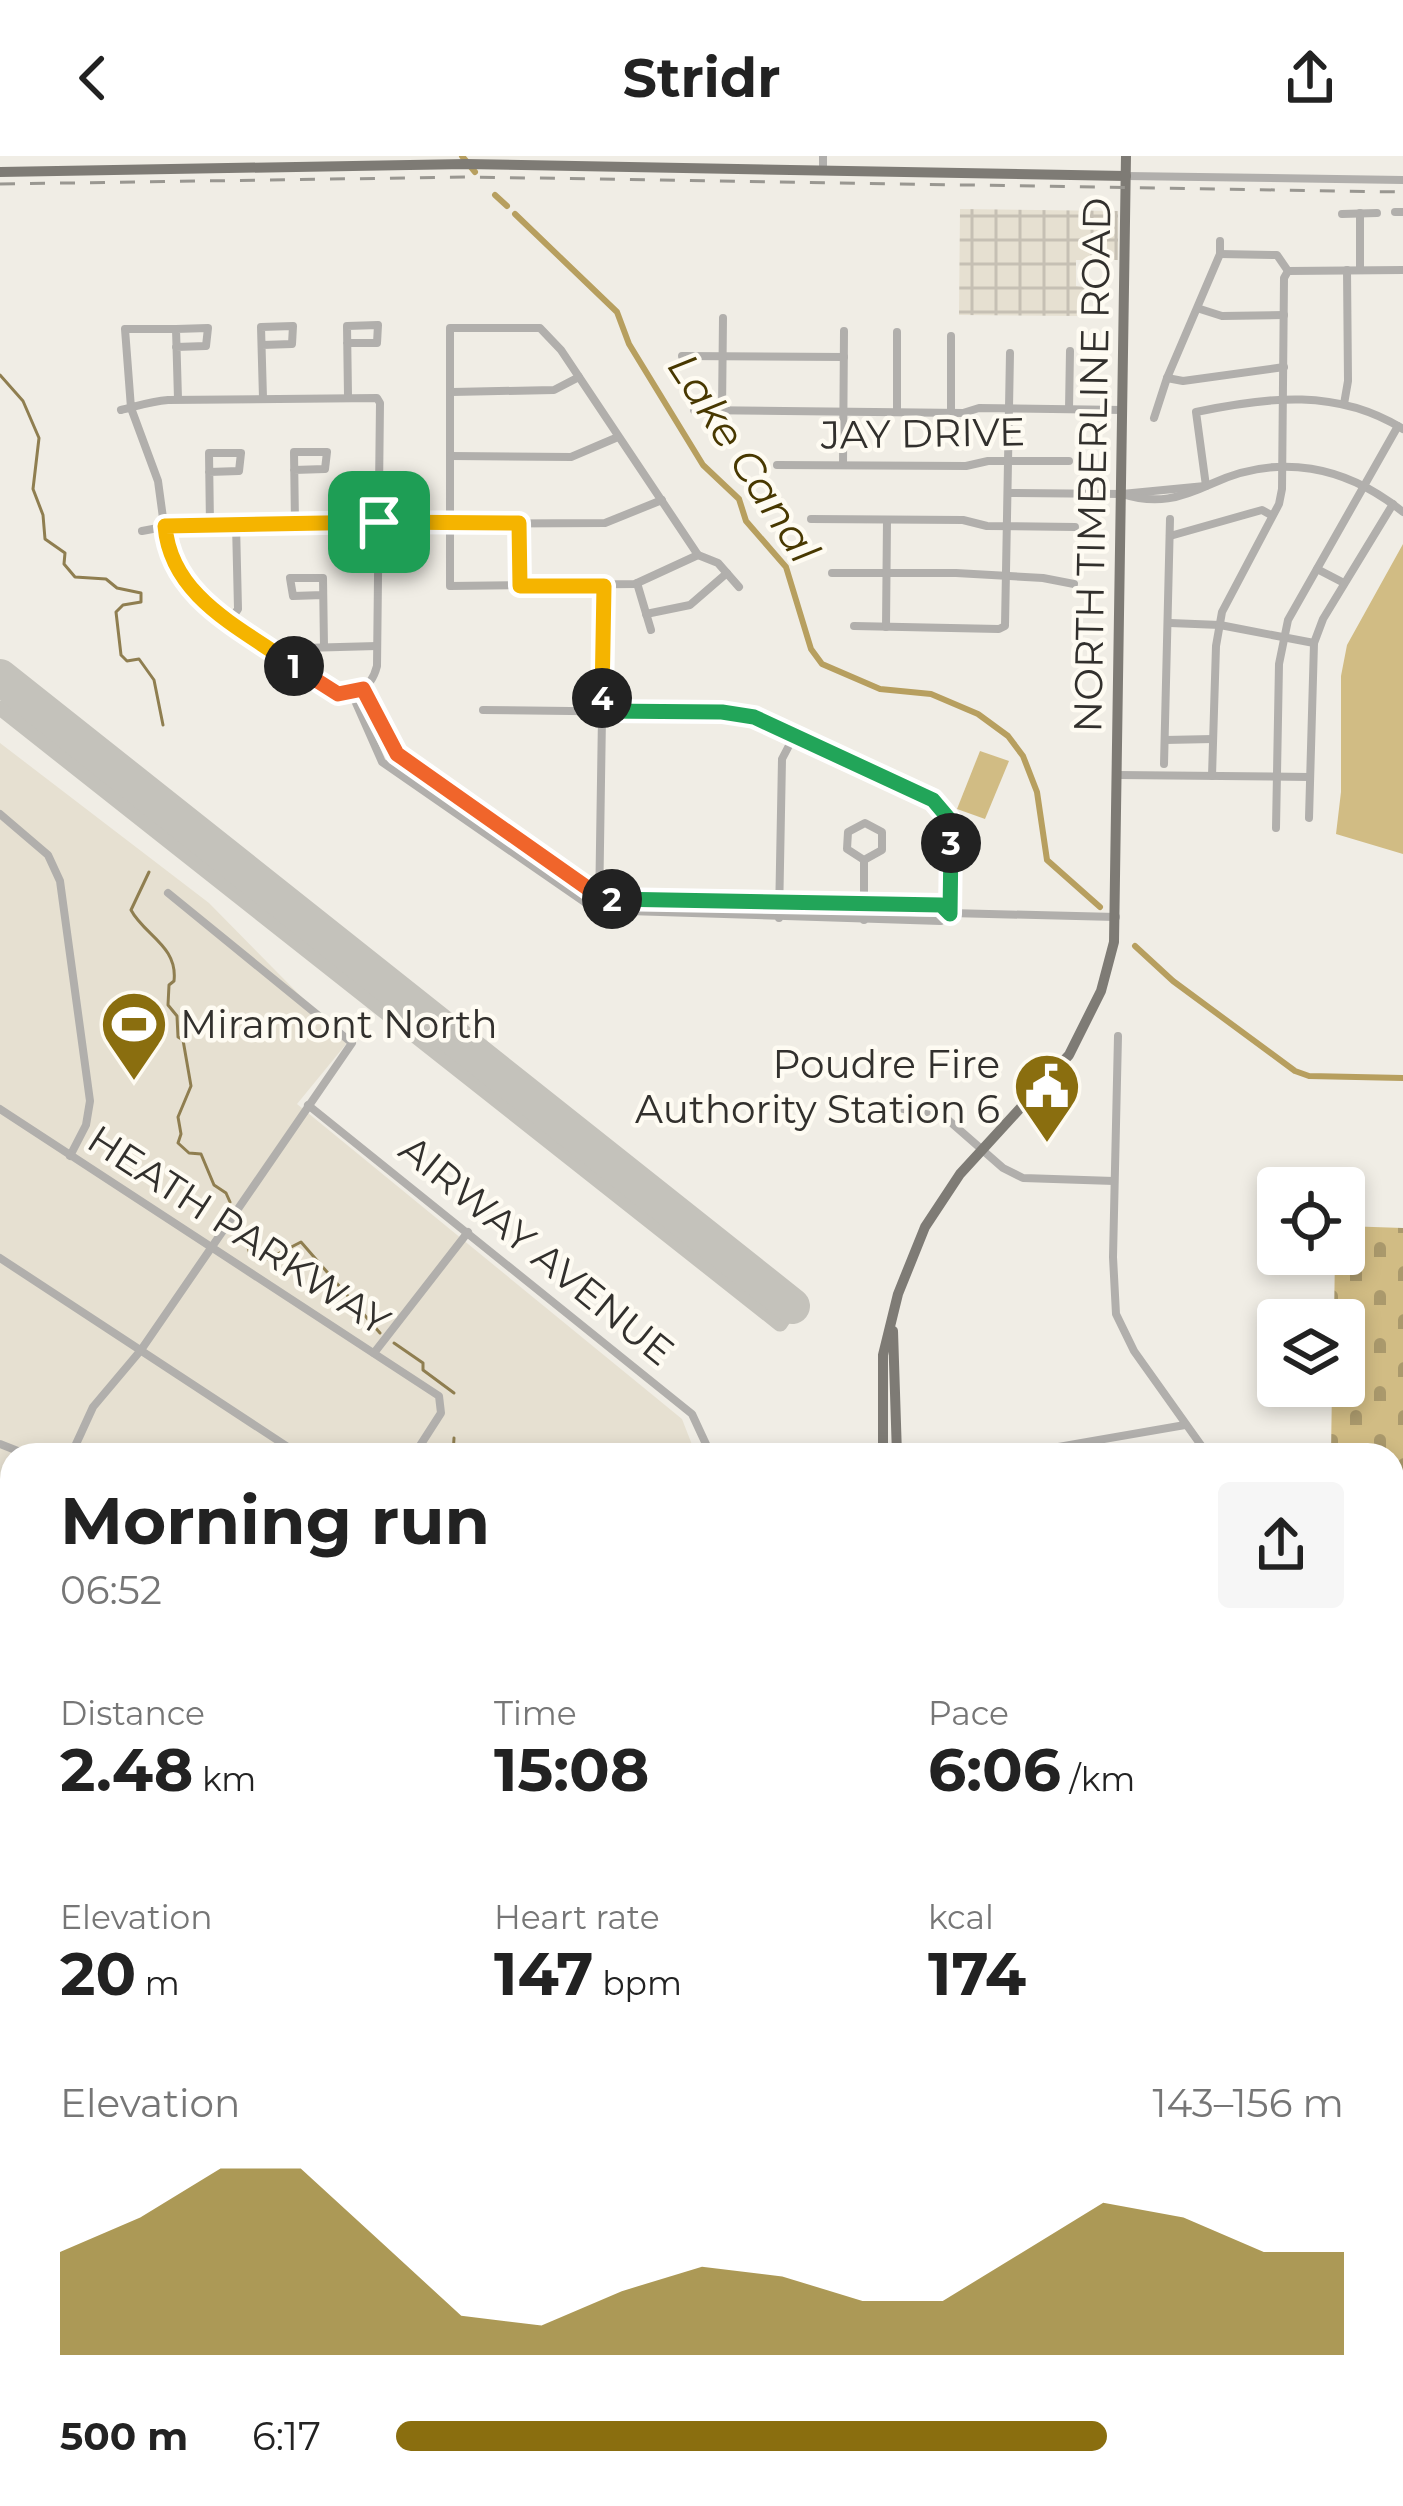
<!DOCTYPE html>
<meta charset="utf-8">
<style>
body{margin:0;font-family:Montserrat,sans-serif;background:#f6f6f6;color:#222;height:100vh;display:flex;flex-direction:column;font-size:45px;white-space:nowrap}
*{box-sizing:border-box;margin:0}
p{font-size:39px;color:#767676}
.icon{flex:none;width:66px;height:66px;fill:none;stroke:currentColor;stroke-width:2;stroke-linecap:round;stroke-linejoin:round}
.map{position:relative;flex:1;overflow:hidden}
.side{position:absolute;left:0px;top:1287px;width:1404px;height:1065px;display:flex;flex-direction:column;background:#fff;border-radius:36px 36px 0 0;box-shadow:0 6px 18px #0003}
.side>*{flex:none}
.controls{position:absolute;left:1257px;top:1011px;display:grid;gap:24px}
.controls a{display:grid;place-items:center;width:108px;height:108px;border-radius:12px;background:#fff;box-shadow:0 6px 18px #0003;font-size:60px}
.pin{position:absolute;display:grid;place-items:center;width:102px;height:102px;color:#fff;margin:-51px;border-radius:24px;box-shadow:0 6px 18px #0006}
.km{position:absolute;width:60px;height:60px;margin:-30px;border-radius:50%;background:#222;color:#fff;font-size:33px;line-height:60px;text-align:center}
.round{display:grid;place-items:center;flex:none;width:126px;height:126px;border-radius:12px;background:#f6f6f6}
.headline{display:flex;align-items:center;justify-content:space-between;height:204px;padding:0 60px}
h1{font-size:66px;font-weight:700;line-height:90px}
.stats{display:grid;grid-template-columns:repeat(3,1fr);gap:18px;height:204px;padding:12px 60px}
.stats div{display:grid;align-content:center}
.stats b{font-size:60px;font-weight:700}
.stats small{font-size:33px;font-weight:400}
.stats p{font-size:33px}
.chart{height:336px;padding:24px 60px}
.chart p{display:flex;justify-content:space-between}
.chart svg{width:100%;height:216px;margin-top:12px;fill:#8a6e0f;opacity:.7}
ul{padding:0 60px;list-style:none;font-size:39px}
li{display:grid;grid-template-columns:192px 144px 1fr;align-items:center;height:90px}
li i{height:30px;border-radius:15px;background:#8a6e0f}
header{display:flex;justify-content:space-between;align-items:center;height:156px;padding:0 60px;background:#fff;font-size:54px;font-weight:700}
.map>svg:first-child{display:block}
.built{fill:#e6e0d1}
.industrial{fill:url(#industrial-grid)}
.cemetery{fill:url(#cemetery-stones)}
.park{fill:#d1bc84}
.water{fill:url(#water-rules);stroke:#8f7e50;stroke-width:3}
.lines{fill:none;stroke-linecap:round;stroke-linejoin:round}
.stream{stroke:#8f7e50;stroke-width:3}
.canal{stroke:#b79f5f;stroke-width:6}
.river{stroke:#b79f5f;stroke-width:10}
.taxiway{stroke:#c4c2bb;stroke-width:15}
.runway{stroke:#c4c2bb;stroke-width:36}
.minor{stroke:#b1afac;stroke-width:8}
.major{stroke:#7e7b75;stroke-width:10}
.highway{stroke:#6b6962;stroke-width:14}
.rail{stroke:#999791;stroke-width:3;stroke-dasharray:15 15;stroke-linecap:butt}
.split-1-casing{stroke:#fff;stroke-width:24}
.split-2-casing{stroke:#fff;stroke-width:24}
.split-3-casing{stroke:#fff;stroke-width:24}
.split-4-casing{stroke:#fff;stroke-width:24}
.split-5-casing{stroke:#fff;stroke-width:24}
.split-1{stroke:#f5b400;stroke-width:15}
.split-2{stroke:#f0652b;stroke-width:15}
.split-3{stroke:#22a559;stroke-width:15}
.split-4{stroke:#22a559;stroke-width:15}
.split-5{stroke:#f5b400;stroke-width:15}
.labels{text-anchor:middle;stroke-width:9;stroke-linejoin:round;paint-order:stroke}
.street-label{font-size:39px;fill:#32302d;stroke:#fefbf2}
.poi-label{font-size:39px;fill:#32302d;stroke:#fefbf2;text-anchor:start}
.water-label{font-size:42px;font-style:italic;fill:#483800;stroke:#fefbf2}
</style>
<header><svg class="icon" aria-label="back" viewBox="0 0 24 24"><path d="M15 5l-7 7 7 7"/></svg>Stridr<svg class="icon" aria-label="share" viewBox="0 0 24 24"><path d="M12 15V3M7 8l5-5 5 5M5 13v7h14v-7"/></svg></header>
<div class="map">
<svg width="1403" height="2350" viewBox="0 0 1403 2350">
<defs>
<pattern id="industrial-grid" width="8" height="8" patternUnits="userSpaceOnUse" patternTransform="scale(3)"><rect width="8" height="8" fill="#e6e0d1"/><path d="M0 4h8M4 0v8" fill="none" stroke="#c6c0b4"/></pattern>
<pattern id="cemetery-stones" width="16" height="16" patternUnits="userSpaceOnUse" patternTransform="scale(3)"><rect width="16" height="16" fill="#d1bc84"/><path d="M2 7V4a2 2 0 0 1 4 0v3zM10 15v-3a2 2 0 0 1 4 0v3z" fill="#aa996c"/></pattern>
<pattern id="water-rules" width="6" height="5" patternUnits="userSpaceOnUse" patternTransform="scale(3)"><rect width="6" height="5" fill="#b79f5f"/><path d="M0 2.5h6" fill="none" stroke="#95824f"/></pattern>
</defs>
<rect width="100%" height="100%" fill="#f0ede5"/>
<!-- built -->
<g class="built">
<path d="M0,587L209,747L347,887L297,948L682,1263L696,1299H12V1381L0,1380Z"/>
<path d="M0,2192L12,2204V2340H112L117,2350H0Z"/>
</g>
<!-- industrial -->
<path class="industrial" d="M960,53L1118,55V104H1076V130L1086,131L1085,160L959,159Z"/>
<!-- cemetery -->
<path class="cemetery" d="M1344,1070L1403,1072V1350L1392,1349V1299H1331L1332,1230H1344V1164H1334L1335,1098H1344Z"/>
<!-- park -->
<g class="park">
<path d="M1403,388V698L1336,678L1341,636V520L1347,489Z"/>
<path d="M980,595L1009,605L985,663L957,653Z"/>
<path d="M10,1478L12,1950L0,1956V1480Z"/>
<path d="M1392,1874L1403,1876V2350H694L699,2340H1392Z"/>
</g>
<!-- water -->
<g class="water">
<path d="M1392,2159L1403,2169V2350H1278L1265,2340H1392Z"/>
<path d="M246,2340H410V2350H248Z"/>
</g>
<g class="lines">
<!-- stream -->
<g class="stream">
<path d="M0,219L23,245L39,282L33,333L43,359L45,383L65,397L64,408L75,421L106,423L117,432L141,437V446L123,449L116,456L121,499L127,505L139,503L154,524L163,569"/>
<path d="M149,716L131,754C144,779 178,790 174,825L169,829L168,849L177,860L178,881L183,884L191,930L178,961L181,978L178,987L189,997L201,998L214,1029L226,1037L230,1046"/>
<path d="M239,1061L250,1098L268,1103L301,1086L380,1177"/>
<path d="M394,1187L423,1207V1214L454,1237"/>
<path d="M453,1299L454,1282"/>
</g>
<!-- canal -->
<g class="canal">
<path d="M462,0L475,16"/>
<path d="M495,39L507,50"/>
<path d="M515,58L617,156L629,188L703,309L739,343L746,365L786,411L811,493L822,508L880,533L931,538L978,558L1008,580L1023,600L1037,636L1047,704L1100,751"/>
<path d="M1135,790L1173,825L1295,915L1309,920L1403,922"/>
<path d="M0,1468L12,1466"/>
<path d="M1392,1674L1403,1685"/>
</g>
<!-- river -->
<g class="river">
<path d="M0,1666L12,1654"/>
<path d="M1074,2340L1084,2350"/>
</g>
<!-- taxiway -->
<path class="taxiway" d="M0,552L780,1168L792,1150"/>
<!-- runway -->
<path class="runway" d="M0,521L792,1150"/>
<!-- minor -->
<g class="minor">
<path d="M823,14V0"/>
<path d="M1126,20L1403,24"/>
<path d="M1395,56H1403"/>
<path d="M1342,58L1377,57"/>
<path d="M1220,98L1277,99L1288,115"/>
<path d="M1360,114V57"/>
<path d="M1288,115L1403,114"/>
<path d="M1200,153L1222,160L1284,159"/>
<path d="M450,172H540L561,194L698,399L635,428L450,430Z"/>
<path d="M347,187H377L378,169L347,170L348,240"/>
<path d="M262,189L292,188L293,170L261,171L263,242"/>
<path d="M176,191L206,190L208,172L176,173L178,243"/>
<path d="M682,200L844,201"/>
<path d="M1167,222L1183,225L1284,211"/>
<path d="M452,236L554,234L579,221"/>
<path d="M1344,248L1348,225L1347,114"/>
<path d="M1069,253L1070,195"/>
<path d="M121,254C137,250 152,245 168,244L377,242L380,247L377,510C371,534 352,544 329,534L202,445L178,416L166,384L158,325L131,252L125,173H176"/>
<path d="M694,254L963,257L979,252L1123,254"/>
<path d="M722,254L723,162"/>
<path d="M897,256V176"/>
<path d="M951,257V180"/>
<path d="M1154,262L1167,222L1220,98V85"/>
<path d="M451,300L571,301L618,281"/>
<path d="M777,309L966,310L988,305H1069"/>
<path d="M843,309L844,175"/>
<path d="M294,314L325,313L327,296H294L295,367"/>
<path d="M209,316L239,315L241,297H209L210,369"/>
<path d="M1206,330L1196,256C1268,241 1337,232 1403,273"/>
<path d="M1009,337L1122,338L1205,330"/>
<path d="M1122,338C1157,349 1180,342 1211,328C1279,296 1346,310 1403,356"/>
<path d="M811,363L963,364L987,370L1075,371"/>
<path d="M519,367L520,430"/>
<path d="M142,375L174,369L605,367L662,344"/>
<path d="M1170,380L1262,354L1271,359"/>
<path d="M698,399L718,407L739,431"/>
<path d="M1317,413L1344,427"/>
<path d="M832,417H956L1043,422L1074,428"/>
<path d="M637,427L651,474"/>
<path d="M323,439L293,440L290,422H323L324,491"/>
<path d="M646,458L690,449L727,417"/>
<path d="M230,465L238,453L236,368"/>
<path d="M1170,467L1220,469L1314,487"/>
<path d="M854,470L999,473L1005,470L1010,197"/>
<path d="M886,471L887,364"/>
<path d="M288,505L303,492L377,490"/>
<path d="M363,533L397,598L593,737L611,743L941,749L950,757L1116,761"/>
<path d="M352,538L382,606L596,754L941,765L950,757"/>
<path d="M483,554L737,557L774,569L933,644C962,670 951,719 950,755"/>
<path d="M1165,584L1213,583"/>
<path d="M1164,608L1170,363"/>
<path d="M1118,619L1309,621"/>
<path d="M1212,620L1216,490L1222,456L1279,348L1282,333L1284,122L1288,115"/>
<path d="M0,658L48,699L60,725L90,945L86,969L70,1000"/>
<path d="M1309,662L1314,487L1323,463L1393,348"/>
<path d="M1276,672L1279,508L1288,464L1398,270"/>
<path d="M599,755L604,430"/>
<path d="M779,762L782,603L794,580"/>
<path d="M864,764V704L882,694V676L865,667L848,676L847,693L864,704"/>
<path d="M1118,880L1113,1101L1116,1158L1134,1195L1208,1299"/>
<path d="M878,947L947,963L1003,1012L1023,1022L1114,1025"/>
<path d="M308,949L692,1258L711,1299"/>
<path d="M0,953L439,1240L441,1257L414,1299"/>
<path d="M0,1102L300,1299"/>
<path d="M374,1197L468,1076"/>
<path d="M0,1288L28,1299"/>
<path d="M71,1299L93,1251L141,1194L352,887L168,737"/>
<path d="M1012,1299L1185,1269"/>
<path d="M1392,1359H1403"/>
<path d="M0,1384H12"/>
<path d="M1392,1402H1403"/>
<path d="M0,1432L12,1433"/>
<path d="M1392,1552L1403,1567"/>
<path d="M1392,1736L1403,1748"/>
<path d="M1392,1830L1403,1845"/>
<path d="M190,2340L193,2350"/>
</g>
<!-- major -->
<g class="major">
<path d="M0,16L466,8L1126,20"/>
<path d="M893,1175L897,1299"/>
<path d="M883,1299V1199L898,1138L925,1071L960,1018L1069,899L1101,835L1114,786L1126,0"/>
<path d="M0,2292L12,2314"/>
<path d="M23,2340L26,2350"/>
<path d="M438,2350V2340"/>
</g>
<!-- highway -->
<g class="highway">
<path d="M1392,1370H1403"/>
<path d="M1392,1385H1403"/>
<path d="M0,1400L12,1401"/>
<path d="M0,1415L12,1416"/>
</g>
<!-- rail -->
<g class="rail">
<path d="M0,28L470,21L1403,36"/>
<path d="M0,2080L12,2086"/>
<path d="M0,2174L12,2184"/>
<path d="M127,2340L132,2350"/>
<path d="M211,2340L214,2350"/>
</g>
</g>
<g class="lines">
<defs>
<path id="split-1" d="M294,510C242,472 171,442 165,370L379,366"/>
<path id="split-2" d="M294,510L338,538L363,533L397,598L593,736L612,743"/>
<path id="split-3" d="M612,743L941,749L950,758L951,687"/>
<path id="split-4" d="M602,542V555L722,556L754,561L933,644L950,664L951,687"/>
<path id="split-5" d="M379,366L519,367L520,430H604L602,542"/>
</defs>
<!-- split-1 casing -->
<use href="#split-1" class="split-1-casing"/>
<!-- split-2 casing -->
<use href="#split-2" class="split-2-casing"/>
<!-- split-3 casing -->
<use href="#split-3" class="split-3-casing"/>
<!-- split-4 casing -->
<use href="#split-4" class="split-4-casing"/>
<!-- split-5 casing -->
<use href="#split-5" class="split-5-casing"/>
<!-- split-1 -->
<use href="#split-1" class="split-1"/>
<!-- split-2 -->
<use href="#split-2" class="split-2"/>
<!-- split-3 -->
<use href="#split-3" class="split-3"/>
<!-- split-4 -->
<use href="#split-4" class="split-4"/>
<!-- split-5 -->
<use href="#split-5" class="split-5"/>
</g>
<!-- icons -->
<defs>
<symbol id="stadium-pin" viewBox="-11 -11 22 30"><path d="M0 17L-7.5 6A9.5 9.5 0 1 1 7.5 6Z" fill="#8a6e0f" stroke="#fefbf2"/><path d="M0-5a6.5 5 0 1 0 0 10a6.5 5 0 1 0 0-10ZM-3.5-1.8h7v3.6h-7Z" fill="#fff"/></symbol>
<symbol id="civic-pin" viewBox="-11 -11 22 30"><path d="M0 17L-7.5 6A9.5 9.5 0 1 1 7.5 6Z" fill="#8a6e0f" stroke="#fefbf2"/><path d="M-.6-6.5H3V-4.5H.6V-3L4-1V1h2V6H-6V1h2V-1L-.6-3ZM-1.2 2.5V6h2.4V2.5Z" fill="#fff"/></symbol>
</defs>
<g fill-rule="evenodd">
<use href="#stadium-pin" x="96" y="830" width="76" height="104"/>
<use href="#civic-pin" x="1009" y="892" width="76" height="104"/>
</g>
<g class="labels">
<!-- street labels -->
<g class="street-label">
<text transform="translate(923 277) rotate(-1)" y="14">JAY DRIVE</text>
<text transform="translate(1092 309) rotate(-89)" y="14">NORTH TIMBERLINE ROAD</text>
<text transform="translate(239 1074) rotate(33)" y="14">HEATH PARKWAY</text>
<text transform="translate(537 1094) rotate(39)" y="14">AIRWAY AVENUE</text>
</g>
<!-- poi labels -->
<g class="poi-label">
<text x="180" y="882">Miramont North</text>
<text x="1000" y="922" text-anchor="end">Poudre Fire<tspan x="1000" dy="45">Authority Station 6</tspan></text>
</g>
<!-- water labels -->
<g class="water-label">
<text transform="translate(744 302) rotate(57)" y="15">Lake Canal</text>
</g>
</g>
</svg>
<div class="controls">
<a><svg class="icon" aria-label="locate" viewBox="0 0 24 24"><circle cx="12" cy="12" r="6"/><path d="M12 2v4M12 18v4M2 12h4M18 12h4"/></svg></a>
<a><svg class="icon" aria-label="layers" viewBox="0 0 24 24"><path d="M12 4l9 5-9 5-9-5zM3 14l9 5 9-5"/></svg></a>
</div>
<div class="pin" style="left:379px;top:366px;background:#1e9e55"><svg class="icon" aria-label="arrive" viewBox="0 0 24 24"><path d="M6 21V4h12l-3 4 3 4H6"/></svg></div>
<b class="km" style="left:294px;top:510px">1</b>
<b class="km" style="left:612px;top:743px">2</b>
<b class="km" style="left:951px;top:687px">3</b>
<b class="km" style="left:602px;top:542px">4</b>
<section class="side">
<div class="headline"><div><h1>Morning run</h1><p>06:52</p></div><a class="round"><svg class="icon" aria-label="share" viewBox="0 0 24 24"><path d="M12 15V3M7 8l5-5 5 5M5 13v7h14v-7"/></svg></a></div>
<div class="stats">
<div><p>Distance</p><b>2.48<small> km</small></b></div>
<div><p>Time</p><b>15:08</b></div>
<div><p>Pace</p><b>6:06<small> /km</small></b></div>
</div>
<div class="stats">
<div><p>Elevation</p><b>20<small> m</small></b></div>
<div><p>Heart rate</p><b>147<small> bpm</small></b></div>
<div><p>kcal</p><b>174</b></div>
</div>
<div class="chart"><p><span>Elevation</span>143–156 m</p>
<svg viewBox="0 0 160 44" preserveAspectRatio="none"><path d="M0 44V23L10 16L20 6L30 6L40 21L50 36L60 38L70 31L80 26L90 28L100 33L110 33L120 23L130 13L140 16L150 23L160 23V44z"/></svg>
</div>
<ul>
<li><b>500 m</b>6:17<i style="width:75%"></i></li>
</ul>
</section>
</div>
